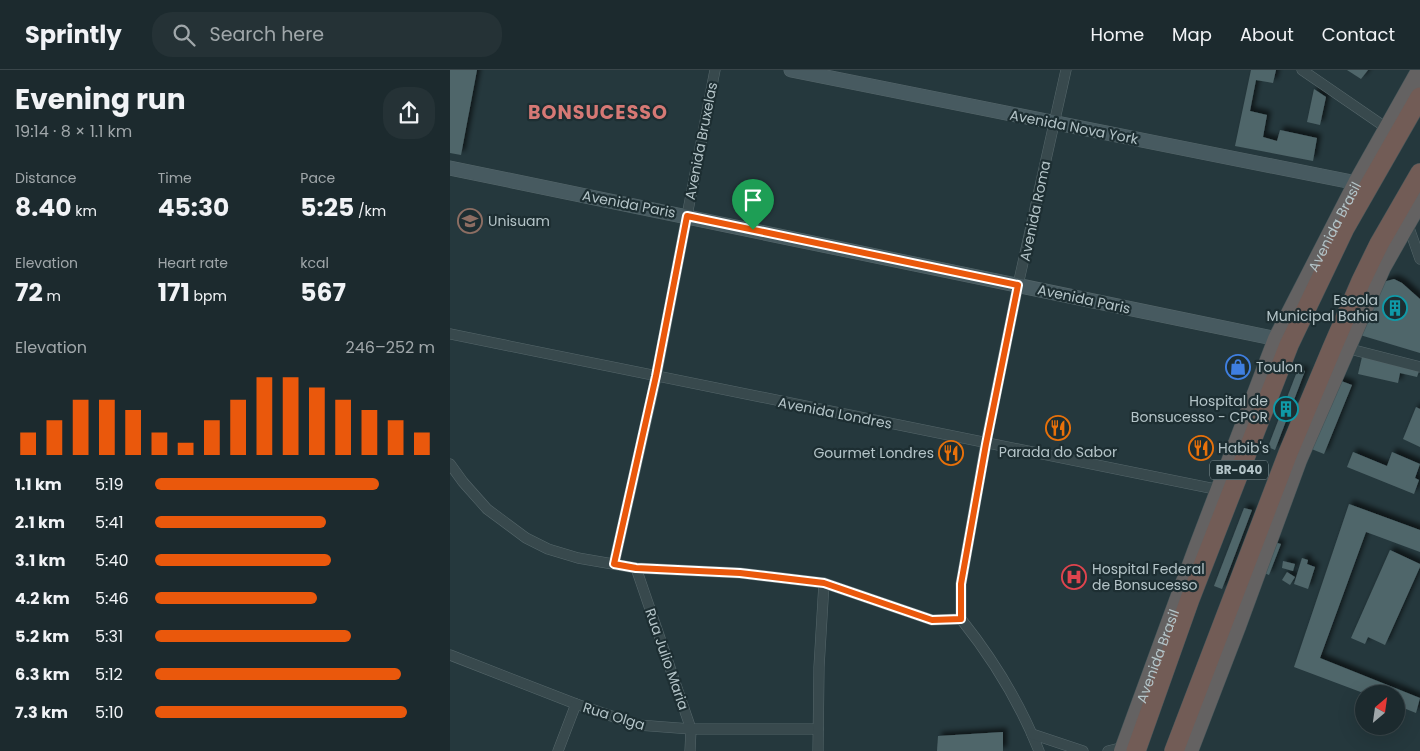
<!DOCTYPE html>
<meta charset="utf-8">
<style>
body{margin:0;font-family:Poppins,sans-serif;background:#253236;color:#f1f3f6;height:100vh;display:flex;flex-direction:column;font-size:19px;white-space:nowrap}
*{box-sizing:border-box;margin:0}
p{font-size:16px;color:#a0a7aa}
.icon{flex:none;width:28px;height:28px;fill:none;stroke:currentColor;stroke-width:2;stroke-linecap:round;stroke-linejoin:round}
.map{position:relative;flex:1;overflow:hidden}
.sheet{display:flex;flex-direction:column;background:#1c2a2e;width:450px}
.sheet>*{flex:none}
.needle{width:32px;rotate:29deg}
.controls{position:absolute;left:905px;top:615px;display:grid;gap:10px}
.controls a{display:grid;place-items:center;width:50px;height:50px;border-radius:50%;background:#1c2a2e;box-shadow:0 5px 20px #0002,0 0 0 1px #3a464a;font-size:25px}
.pin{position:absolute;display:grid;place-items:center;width:42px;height:42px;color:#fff;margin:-51px -21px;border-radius:50% 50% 50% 0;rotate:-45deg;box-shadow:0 0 5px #0007}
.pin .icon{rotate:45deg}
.round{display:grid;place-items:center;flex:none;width:52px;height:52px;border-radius:20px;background:#253236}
.summary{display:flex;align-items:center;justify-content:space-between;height:85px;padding:0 15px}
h1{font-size:28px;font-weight:700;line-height:38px}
.metrics{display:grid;grid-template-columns:repeat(3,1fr);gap:8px;height:85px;padding:5px 15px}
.metrics div{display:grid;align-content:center}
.metrics b{font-size:25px;font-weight:700}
.metrics small{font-size:14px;font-weight:400}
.metrics p{font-size:14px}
.chart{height:140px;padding:10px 15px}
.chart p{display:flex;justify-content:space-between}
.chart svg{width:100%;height:90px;margin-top:5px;stroke:#ea580c;stroke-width:6}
ul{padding:0 15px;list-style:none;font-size:16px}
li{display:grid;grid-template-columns:80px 60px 1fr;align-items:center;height:38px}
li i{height:12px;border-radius:6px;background:#ea580c}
header{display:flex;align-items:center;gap:30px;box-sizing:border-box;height:70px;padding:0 25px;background:#1c2a2e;border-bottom:1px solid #3a464a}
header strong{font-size:24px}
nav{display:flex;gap:28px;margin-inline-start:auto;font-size:18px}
.search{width:350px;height:45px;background:#253236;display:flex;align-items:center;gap:12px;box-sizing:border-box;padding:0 18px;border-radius:20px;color:#a0a7aa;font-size:19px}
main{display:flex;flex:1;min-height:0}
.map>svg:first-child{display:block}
.building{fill:#50666a;filter:url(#shadow)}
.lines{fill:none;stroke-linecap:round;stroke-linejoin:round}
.minor-casing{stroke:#56676b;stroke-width:11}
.secondary-casing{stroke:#56676b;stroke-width:15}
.trunk-casing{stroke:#435458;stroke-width:19}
.motorway-casing{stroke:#435458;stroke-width:20}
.minor{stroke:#38494d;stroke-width:10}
.secondary{stroke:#475a60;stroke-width:14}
.trunk{stroke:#646262;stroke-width:18}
.motorway{stroke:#725c56;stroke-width:19}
.route-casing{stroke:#fff;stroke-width:10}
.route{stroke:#ea580c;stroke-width:6}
.labels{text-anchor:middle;stroke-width:4.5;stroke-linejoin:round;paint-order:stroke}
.shield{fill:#1d2e32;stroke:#87979b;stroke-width:1}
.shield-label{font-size:12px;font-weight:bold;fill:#b4c4c8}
.street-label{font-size:14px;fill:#b4c4c8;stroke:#1d2e32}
.poi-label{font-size:14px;fill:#b4c4c8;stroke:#1d2e32;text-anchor:start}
.district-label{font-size:19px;font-weight:bold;letter-spacing:1px;fill:#d67975;stroke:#1d2e32}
</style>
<header>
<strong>Sprintly</strong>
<div class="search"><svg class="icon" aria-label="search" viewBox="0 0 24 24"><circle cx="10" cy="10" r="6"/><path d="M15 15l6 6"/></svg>Search here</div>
<nav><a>Home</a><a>Map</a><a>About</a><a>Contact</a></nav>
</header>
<main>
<section class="sheet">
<div class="summary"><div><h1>Evening run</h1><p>19:14 · 8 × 1.1 km</p></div><a class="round"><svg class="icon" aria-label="share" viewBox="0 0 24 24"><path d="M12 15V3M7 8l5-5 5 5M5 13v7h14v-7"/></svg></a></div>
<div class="metrics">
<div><p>Distance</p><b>8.40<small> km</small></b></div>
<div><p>Time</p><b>45:30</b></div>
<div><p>Pace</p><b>5:25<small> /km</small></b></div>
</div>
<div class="metrics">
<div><p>Elevation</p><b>72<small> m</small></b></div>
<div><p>Heart rate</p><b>171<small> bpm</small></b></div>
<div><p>kcal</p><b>567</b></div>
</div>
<div class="chart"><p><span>Elevation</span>246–252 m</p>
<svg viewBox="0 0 160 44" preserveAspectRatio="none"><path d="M5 44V33M15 44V27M25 44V17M35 44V17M45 44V22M55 44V33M65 44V38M75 44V27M85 44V17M95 44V6M105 44V6M115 44V11M125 44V17M135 44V22M145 44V27M155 44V33"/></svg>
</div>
<ul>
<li><b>1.1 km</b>5:19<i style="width:80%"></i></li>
<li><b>2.1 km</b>5:41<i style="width:61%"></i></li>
<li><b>3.1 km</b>5:40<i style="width:63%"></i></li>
<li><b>4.2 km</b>5:46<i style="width:58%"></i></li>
<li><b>5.2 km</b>5:31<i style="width:70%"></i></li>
<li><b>6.3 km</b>5:12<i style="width:88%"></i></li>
<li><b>7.3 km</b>5:10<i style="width:90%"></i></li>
</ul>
</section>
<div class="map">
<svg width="970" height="681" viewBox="0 0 970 681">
<defs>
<filter id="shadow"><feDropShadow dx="4" dy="-4" stdDeviation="2.5" flood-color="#0009"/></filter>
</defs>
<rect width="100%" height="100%" fill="#25383d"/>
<!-- building -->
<g class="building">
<path d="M0,0H27L11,85L0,83Z"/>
<path d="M801,0H826L823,13L806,10L800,41L817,45L813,67L827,71L830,60L867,68L863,91L785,76Z"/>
<path d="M897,0H918L911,9Z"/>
<path d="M864,19L876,27L870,55L857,52Z"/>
<path d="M944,209L952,213L970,229V283L910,265L933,212Z"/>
<path d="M912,287L969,301L967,307L950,303L948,313L908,304Z"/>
<path d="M848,299L855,301L825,380L818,377Z"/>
<path d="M886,309L902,315L874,384L859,378Z"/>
<path d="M966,337L970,339V377L953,369Z"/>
<path d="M903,382L937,396L942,382L970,394L965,408L969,410L964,424L897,397Z"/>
<path d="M899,434L970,460V482L916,462L870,588L970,628L966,643L946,635V624H916L844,597Z"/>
<path d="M794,438L802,440L772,519L764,516Z"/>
<path d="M824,472L831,474L819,505L812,502Z"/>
<path d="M940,480L970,494V497L935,575L918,567L915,574L901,568Z"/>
<path d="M852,488L858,490L857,494L865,497L858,519L844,514Z"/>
<path d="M833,491L845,494L843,501L832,498Z"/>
<path d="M837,502L845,507L840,515L832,510Z"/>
<path d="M553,662V681H487L488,666Z"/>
</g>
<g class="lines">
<defs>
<g id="minor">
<path d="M852,0L938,59"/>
<path d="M957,152L970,189"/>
<path d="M0,264L770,420"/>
<path d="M896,278L970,297"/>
<path d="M0,394L13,412L37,439L76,468L98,479L128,488L186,498L290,503L374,513L482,550L511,549"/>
<path d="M164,494L206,307L265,0"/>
<path d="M186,498L241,659L240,681"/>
<path d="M511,549V514L536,373L568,215L616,0"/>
<path d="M511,549C543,589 570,633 589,681"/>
<path d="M0,585L126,634L188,655L241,659H368"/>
<path d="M582,664L633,681"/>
<path d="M108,681L126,634"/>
<path d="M368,681L369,597L374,513"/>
<path d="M658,681L674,677"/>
</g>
<g id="secondary">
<path d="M341,0L907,113"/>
<path d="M0,98L827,269"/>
</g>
<g id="trunk">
<path id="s1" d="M673,681L747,479L827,269L907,113L970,1"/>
<path d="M739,681L787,556L848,390L932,197L970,130"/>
</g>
<g id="motorway">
<path d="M686,681L740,529L839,275L895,158L970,27"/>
<path d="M724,681L838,383L882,278L911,211L929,174L970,103"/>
</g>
</defs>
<!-- minor casing -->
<use href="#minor" class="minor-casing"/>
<!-- secondary casing -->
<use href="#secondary" class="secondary-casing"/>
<!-- trunk casing -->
<use href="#trunk" class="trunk-casing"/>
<!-- motorway casing -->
<use href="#motorway" class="motorway-casing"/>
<!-- minor -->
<use href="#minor" class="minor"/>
<!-- secondary -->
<use href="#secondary" class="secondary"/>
<!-- trunk -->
<use href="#trunk" class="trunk"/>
<!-- motorway -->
<use href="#motorway" class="motorway"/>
</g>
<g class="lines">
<defs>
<path id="route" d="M237,146L568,215L536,374L511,514V549L482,550L374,513L290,503L186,498L164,494L206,306Z"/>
</defs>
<!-- route casing -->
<use href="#route" class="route-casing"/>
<!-- route -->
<use href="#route" class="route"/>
</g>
<!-- icons -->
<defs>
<symbol id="university-ring" viewBox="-11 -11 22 22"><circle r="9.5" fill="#1d2e32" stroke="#8d6e63" stroke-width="1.5"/><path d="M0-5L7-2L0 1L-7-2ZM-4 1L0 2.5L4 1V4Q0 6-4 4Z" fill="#8d6e63"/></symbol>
<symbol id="building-ring" viewBox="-11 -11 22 22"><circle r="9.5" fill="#1d2e32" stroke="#0f9aa8" stroke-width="1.5"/><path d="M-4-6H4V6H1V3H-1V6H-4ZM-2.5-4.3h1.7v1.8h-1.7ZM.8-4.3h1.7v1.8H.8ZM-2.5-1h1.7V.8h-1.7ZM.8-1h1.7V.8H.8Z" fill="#0f9aa8"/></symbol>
<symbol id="shop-ring" viewBox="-11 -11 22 22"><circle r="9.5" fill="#1d2e32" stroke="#3f7fe0" stroke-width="1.5"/><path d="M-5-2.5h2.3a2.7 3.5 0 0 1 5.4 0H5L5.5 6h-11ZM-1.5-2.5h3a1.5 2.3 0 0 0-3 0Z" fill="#3f7fe0"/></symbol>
<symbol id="restaurant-ring" viewBox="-11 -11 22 22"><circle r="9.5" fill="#1d2e32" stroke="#e8710a" stroke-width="1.5"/><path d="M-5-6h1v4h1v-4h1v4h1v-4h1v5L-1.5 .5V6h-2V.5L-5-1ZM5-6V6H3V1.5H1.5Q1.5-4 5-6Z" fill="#e8710a"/></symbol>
<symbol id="hospital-ring" viewBox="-11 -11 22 22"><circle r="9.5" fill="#1d2e32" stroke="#e0444e" stroke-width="1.5"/><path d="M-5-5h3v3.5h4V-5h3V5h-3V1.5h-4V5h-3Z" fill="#e0444e"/></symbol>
</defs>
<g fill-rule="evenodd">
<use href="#university-ring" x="6" y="137" width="28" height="28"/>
<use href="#building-ring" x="931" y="224" width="28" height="28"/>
<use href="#shop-ring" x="774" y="283" width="28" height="28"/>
<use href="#building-ring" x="822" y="325" width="28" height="28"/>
<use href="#restaurant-ring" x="594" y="344" width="28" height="28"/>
<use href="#restaurant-ring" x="737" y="364" width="28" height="28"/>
<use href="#restaurant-ring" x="487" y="369" width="28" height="28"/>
<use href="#hospital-ring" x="610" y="493" width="28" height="28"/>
</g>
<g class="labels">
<!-- shield labels -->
<rect class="shield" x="760" y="390.5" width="58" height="19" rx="4"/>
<g class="shield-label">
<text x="789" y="404">BR-040</text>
</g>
<!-- street labels -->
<g class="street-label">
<text transform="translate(624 57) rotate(11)" y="5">Avenida Nova York</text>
<text transform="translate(251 71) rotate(-79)" y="5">Avenida Bruxelas</text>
<text transform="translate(179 134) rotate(11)" y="5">Avenida Paris</text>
<text transform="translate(585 141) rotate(-78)" y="5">Avenida Roma</text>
<text dy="5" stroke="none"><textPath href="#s1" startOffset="566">Avenida Brasil</textPath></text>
<text transform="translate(634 229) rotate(12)" y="5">Avenida Paris</text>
<text transform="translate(385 343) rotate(11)" y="5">Avenida Londres</text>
<text dy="5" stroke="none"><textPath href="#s1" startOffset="101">Avenida Brasil</textPath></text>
<text transform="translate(217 589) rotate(71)" y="5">Rua Julio Maria</text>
<text transform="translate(164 646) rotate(17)" y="5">Rua Olga</text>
</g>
<!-- poi labels -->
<g class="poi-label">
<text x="38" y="156">Unisuam</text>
<text x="928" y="235" text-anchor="end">Escola<tspan x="928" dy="16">Municipal Bahia</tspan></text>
<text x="806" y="302">Toulon</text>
<text x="818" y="336" text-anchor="end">Hospital de<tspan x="818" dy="16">Bonsucesso - CPOR</tspan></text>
<text x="768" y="383">Habib's</text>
<text x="608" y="387" text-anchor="middle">Parada do Sabor</text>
<text x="484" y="388" text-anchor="end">Gourmet Londres</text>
<text x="642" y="504">Hospital Federal<tspan x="642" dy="16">de Bonsucesso</tspan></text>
</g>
<!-- district labels -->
<g class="district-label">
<text x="148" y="49">BONSUCESSO</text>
</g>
</g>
</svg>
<div class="controls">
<a><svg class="needle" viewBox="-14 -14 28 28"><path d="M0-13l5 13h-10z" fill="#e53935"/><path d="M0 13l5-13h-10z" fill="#a0a7aa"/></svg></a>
</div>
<div class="pin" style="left:303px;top:160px;background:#1e9e55"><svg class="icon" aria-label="arrive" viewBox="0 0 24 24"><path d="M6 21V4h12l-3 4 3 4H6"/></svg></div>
</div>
</main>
